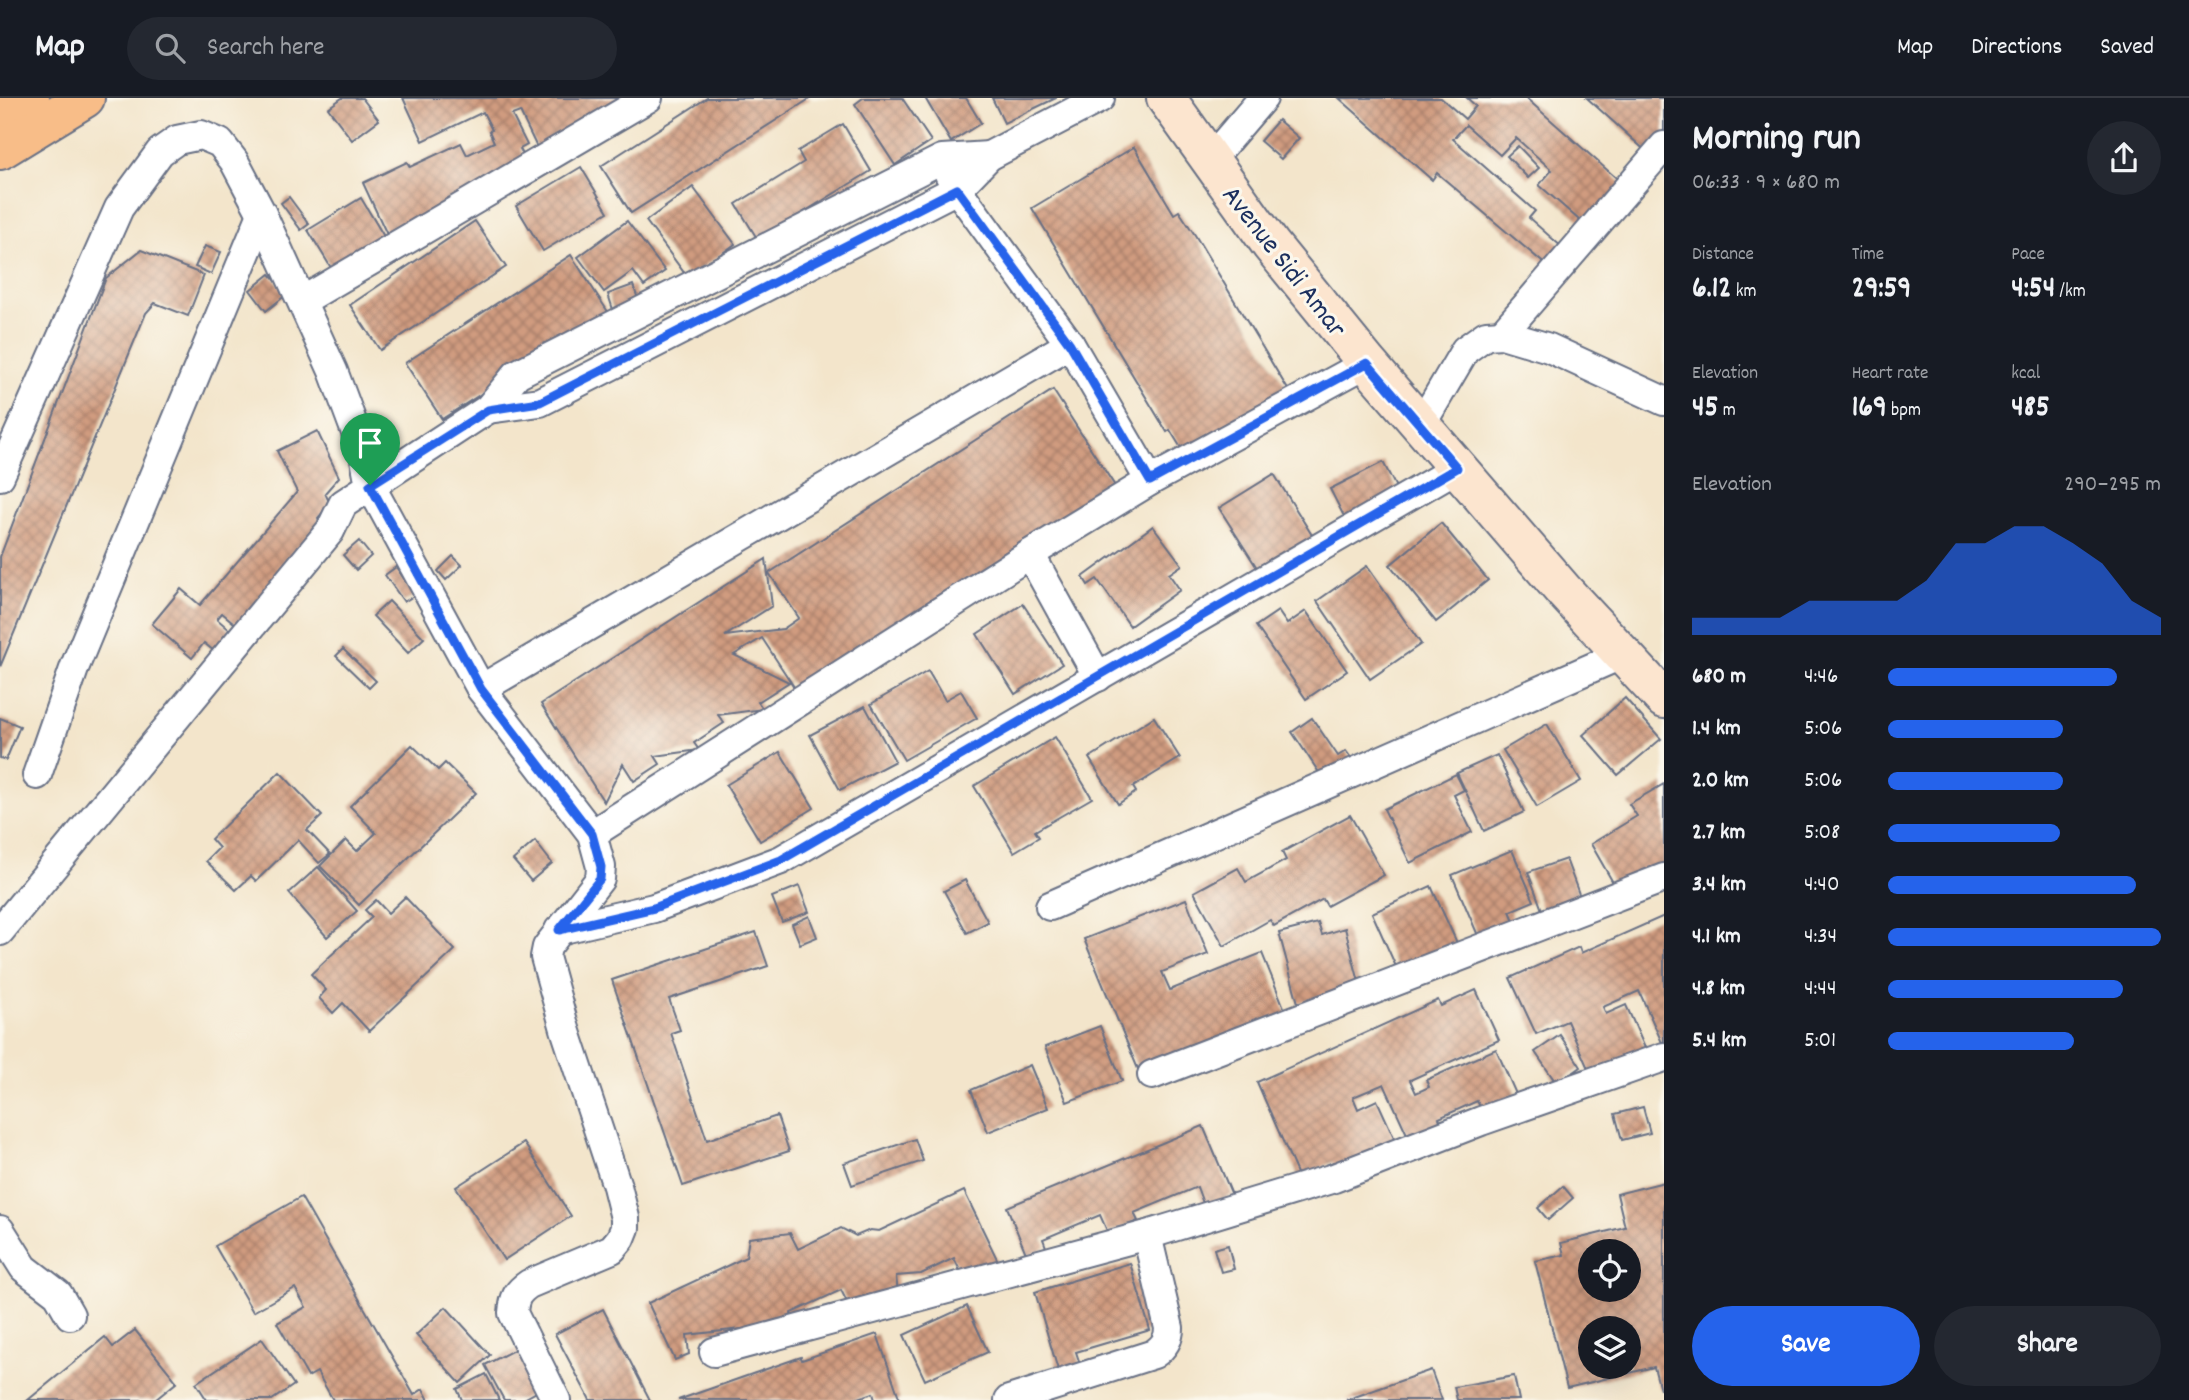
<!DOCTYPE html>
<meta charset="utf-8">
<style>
body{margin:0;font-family:Dekko,sans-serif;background:#242831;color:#f1f3f6;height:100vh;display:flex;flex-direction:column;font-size:26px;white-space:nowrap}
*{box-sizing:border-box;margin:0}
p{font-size:23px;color:#9ea1a6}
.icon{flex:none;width:38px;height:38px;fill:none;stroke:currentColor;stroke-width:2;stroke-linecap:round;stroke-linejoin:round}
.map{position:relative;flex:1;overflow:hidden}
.side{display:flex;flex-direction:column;background:#171b24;width:525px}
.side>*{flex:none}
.controls{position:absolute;left:1578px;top:1141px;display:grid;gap:14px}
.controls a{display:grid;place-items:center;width:63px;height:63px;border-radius:50%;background:#171b24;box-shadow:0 7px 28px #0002;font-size:35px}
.pin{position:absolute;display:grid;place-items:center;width:60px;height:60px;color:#fff;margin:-72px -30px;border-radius:50% 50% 50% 0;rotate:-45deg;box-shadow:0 0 7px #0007}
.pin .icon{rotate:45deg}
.round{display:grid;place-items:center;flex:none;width:74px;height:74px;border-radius:37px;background:#242831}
.head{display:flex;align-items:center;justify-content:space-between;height:119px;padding:0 28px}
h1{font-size:38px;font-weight:800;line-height:52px}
.stats{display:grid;grid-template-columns:repeat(3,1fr);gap:10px;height:119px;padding:7px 28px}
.stats div{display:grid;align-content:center}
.stats b{font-size:30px;font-weight:800}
.stats small{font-size:19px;font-weight:400}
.stats p{font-size:19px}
.chart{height:196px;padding:14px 28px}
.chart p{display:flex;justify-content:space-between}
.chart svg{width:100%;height:126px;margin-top:7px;fill:#2563eb;opacity:.7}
.cta{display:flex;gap:14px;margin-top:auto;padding:14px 28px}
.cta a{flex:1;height:80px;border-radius:42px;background:#2563eb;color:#fff;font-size:28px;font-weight:800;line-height:80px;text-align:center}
.cta a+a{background:#242831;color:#f1f3f6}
ul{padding:0 28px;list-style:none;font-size:23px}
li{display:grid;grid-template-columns:112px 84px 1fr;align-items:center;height:52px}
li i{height:18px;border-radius:9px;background:#2563eb}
header{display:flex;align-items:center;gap:42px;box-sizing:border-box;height:98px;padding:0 35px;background:#171b24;border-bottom:2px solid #363941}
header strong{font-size:33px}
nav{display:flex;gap:38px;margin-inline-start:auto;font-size:24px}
.search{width:490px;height:63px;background:#242831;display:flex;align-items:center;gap:18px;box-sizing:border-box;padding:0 24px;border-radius:38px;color:#9ea1a6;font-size:26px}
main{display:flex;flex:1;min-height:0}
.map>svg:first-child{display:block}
.building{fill:url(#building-cross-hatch);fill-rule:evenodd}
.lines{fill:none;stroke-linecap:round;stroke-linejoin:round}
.street-casing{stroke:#676f84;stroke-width:32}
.secondary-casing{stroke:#676f84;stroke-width:42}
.primary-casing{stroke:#676f84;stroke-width:42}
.street{stroke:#fff;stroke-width:28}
.secondary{stroke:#fce5cf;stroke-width:38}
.primary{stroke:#f8bd88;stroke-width:38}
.route-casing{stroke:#fff;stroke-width:14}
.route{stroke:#2563eb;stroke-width:9}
.labels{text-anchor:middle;stroke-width:6;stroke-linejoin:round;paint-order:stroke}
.street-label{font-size:28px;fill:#1b2f5e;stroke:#fbf7ec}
</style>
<header>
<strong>Map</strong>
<div class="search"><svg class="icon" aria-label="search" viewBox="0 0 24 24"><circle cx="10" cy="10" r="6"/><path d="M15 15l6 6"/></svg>Search here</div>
<nav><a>Map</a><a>Directions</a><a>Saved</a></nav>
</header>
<main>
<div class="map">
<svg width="1664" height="1302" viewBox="0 0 1664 1302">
<defs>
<pattern id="building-cross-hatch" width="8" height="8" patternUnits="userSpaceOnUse" patternTransform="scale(1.75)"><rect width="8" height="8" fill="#d09b7f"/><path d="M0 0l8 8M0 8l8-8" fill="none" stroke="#a87f6b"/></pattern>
</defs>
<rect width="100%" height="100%" fill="#fbf7ec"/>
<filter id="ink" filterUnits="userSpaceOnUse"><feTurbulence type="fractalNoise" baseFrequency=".0143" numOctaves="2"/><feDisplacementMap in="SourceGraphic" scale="14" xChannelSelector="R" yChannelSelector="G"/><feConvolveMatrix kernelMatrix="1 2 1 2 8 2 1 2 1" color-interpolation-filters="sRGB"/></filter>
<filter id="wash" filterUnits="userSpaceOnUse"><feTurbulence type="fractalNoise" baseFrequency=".00686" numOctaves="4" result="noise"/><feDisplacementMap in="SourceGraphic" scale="28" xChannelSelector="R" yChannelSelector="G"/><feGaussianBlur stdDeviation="1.57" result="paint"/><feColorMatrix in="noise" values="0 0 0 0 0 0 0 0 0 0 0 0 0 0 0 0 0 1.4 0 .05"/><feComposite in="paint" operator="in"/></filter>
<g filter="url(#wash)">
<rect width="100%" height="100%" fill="#f3e5cb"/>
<g id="blocks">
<!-- building -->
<g class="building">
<path d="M342,0H362L379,22L352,42L328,10Z"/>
<path d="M403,0H622L541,58L520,14L512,17L527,47L520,51L529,68L390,143L363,85L407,64L410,69L461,45L467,57L494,44L489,33L492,32L483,14L423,43Z"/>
<path d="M707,0H811L631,115L601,68Z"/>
<path d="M863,0H902L931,43L895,67L855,6Z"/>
<path d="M925,0H966L981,25L951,44Z"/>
<path d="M992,0H1056L1004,25Z"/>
<path d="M1339,0H1441L1465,21L1476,8L1467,0H1526L1623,86L1586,128L1539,87L1552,72L1516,40L1500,57L1466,27L1453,41L1535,113L1529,120L1563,150L1547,168L1437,75L1432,82Z"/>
<path d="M1587,0H1664V39L1649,56Z"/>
<path d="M1278,22L1299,40L1281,61L1260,43Z"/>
<path d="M843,26L871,73L758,142L736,106L804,64L798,53Z"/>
<path d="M1518,48L1539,70L1528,80L1507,58Z"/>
<path d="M1134,49L1174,116L1179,113L1195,137L1293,300L1189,363L1170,332L1167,334L1032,110Z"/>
<path d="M581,69L608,114L543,153L516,108Z"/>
<path d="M693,89L735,146L688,180L646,123Z"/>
<path d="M289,99L309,126L301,132L281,105Z"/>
<path d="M361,100L389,147L336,178L308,132Z"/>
<path d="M475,123L506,169L380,252L350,207Z"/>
<path d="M627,123L665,173L644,188L633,173L604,194L578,159Z"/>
<path d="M205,148L221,154L211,176L195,169Z"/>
<path d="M141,152L204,177L188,218L155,205L146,215L0,569V459L106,180Z"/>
<path d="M571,157L614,223L554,249L442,321L405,265Z"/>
<path d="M270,176L287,196L266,213L250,192Z"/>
<path d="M633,187L642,212L616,221L608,196Z"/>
<path d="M1053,292L1122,399L796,592L762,540L734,557L789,584L758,604L763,611L718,617L724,625L694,645L699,652L655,658L660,666L634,683L623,666L604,704L541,606L766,461L772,508L725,538L783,531L799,520L769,475Z"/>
<path d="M317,333L339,379L325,395L330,406L318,420L323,431L239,529L222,515L217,521L231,533L214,553L204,545L192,560L152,526L181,491L200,507L297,394L277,353Z"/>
<path d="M1383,364L1406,409L1353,436L1330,391Z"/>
<path d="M1274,376L1315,442L1261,476L1219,410Z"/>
<path d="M1441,425L1488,482L1436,524L1390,467Z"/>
<path d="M1153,428L1182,467L1169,476L1180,492L1130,528L1097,481L1088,487L1083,479Z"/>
<path d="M359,443L371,458L356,472L343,457Z"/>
<path d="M453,458L462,467L446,482L438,473Z"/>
<path d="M1367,468L1421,546L1370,581L1317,503Z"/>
<path d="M396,469L415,497L404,504L385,477Z"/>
<path d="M389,503L424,540L408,555L373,518Z"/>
<path d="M1023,506L1062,566L1015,596L977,536Z"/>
<path d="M1278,513L1287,526L1306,513L1347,573L1306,601L1256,528Z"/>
<path d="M343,551L376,583L369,590L336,558Z"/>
<path d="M928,573L945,602L961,593L977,620L904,662L871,606Z"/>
<path d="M1625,600L1661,641L1618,677L1583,637Z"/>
<path d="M865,608L895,663L840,692L810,637Z"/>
<path d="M1154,619L1180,660L1133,689L1136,694L1118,706L1089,660Z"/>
<path d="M0,620L20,628L6,662L0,660Z"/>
<path d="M1312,620L1338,658L1346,653L1355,665L1326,685L1292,634Z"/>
<path d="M1547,626L1581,683L1537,709L1503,652Z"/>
<path d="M1055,639L1092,700L1035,733L1039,739L1014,754L974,688Z"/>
<path d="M412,647L438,672L445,665L476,695L359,807L320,768L346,742L357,753L376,735L350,708Z"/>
<path d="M780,654L814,710L760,743L726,687Z"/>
<path d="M1497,657L1524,714L1484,733L1457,675Z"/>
<path d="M280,674L322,718L307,732L330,756L319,765L298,742L256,783L251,778L236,792L206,763L219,750L211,741Z"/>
<path d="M1456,676L1464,692L1454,697L1472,734L1410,765L1384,711Z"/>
<path d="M1664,686V769L1619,795L1591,746L1637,718L1629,706Z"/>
<path d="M1350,717L1384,777L1327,808L1323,801L1274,828L1270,822L1224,848L1194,794L1238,770L1246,784L1286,762L1282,754Z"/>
<path d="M535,743L552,765L531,783L513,762Z"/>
<path d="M1512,752L1534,803L1510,813L1515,825L1479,840L1452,777Z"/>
<path d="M1566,761L1583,807L1545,820L1528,774Z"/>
<path d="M318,769L357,813L327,839L289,795Z"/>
<path d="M965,782L988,824L967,835L944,793Z"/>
<path d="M799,788L809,814L782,824L772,799Z"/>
<path d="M1431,788L1457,845L1397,871L1372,815Z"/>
<path d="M405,799L455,852L369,933L343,905L333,915L319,900L326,892L311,876L372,819L365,812L376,802L388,815Z"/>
<path d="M1186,801L1208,856L1162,874L1170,892L1262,855L1287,917L1140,976L1084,841Z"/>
<path d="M809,818L817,839L800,846L792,826Z"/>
<path d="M1664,818V949L1639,893L1603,909L1606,916L1626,907L1645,950L1590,975L1567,923L1536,936L1510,880L1579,849L1581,855Z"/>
<path d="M1318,825L1322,837L1345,830L1360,888L1298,905L1279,835Z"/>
<path d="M756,834L768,868L669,901L680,932L671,935L707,1042L777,1018L789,1053L683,1088L612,882Z"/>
<path d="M1476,892L1499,942L1410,982L1416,995L1429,989L1426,982L1496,951L1516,996L1482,1012L1477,1003L1439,1020L1443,1030L1411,1045L1384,986L1353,999L1358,1011L1377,1002L1397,1046L1337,1074L1333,1064L1299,1080L1257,984L1438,902L1441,908Z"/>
<path d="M1100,928L1122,983L1067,1004L1045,949Z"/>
<path d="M1560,937L1581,969L1557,986L1535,954Z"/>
<path d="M1030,967L1048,1010L988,1034L971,992Z"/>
<path d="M1643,1009L1650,1035L1622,1042L1615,1016Z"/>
<path d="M1203,1028L1232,1097L1204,1108L1197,1089L1134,1115L1138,1123L1108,1135L1100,1117L1043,1141L1046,1149L1027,1158L1007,1109Z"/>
<path d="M915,1041L923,1063L852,1087L844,1065Z"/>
<path d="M524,1045L571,1118L504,1162L456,1089Z"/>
<path d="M1664,1084V1290L1660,1291L1654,1269L1567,1290L1535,1163L1564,1157L1561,1145L1625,1129L1617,1096ZM1591,1153H1629V1192H1591ZM1591,1230H1629V1269H1591Z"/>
<path d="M1563,1088L1573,1100L1548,1122L1538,1110Z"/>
<path d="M964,1093L998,1163L963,1179L954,1160L921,1176L896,1178L898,1194L851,1212L841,1192L791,1215L792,1225L755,1242L750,1230L687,1237L689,1256L675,1262L648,1205L746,1159L749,1140L790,1135L798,1151L841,1130L856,1138L870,1132L879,1133Z"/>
<path d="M301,1099L414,1297L423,1291L429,1302H333L317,1274L308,1279L277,1225L306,1209L295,1190L253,1214L215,1148Z"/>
<path d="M1228,1147L1234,1171L1221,1174L1214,1151Z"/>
<path d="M1130,1165L1150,1232L1076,1254L1080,1266L1058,1272L1035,1194Z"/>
<path d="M967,1208L988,1254L925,1282L904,1237Z"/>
<path d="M446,1209L490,1257L460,1285L416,1237Z"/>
<path d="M603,1211L650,1302H590L555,1236Z"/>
<path d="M135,1232L177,1284L155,1302H28L105,1239L113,1249Z"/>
<path d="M877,1236L900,1302H875L873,1295L853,1302H678L801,1259L802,1262Z"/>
<path d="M262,1241L294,1287L272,1302H207L196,1285Z"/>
<path d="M525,1246L547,1288L522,1302H504L485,1267Z"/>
<path d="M1431,1272L1442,1302H1346Z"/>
<path d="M486,1276L499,1302H462L457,1291Z"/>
<path d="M1514,1278L1519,1302H1457L1454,1289Z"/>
</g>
</g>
</g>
<g filter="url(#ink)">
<use href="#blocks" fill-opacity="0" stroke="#676f84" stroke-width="2"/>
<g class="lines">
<defs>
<g id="street">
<path d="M1210,62L1263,0"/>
<path d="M949,76L957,91L1070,246L1150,383"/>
<path d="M302,203L648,0"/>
<path d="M1502,236L1664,48"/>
<path d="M488,311L540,304L957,91L989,58L1100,0"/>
<path d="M1421,327L1465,252L1486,237L1502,236L1549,250L1664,303"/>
<path d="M0,378L119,110L160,54L177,42L201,37L220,45L234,63L262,116L333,273L364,356L370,387L481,591L592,736L601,769L600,781L547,849L545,859L565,931L617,1088L625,1120V1130L621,1140L612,1151L529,1186C517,1194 514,1200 513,1215L556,1302"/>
<path d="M1030,456L1098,579"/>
<path d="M481,591L1070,246"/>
<path d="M37,677L75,568L262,116"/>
<path d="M592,736L1030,456L1150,383L1367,265"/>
<path d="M1050,808L1623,556"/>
<path d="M559,832L654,810L781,762L1457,370"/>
<path d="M0,833L330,433L343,406L488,311L517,276L942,61L989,58"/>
<path d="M1152,977L1664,780"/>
<path d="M0,1132L24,1170L58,1196L70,1217"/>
<path d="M714,1254L1147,1137L1334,1080L1481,1023L1664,959"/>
<path d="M1009,1302L1154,1256C1164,1249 1169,1242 1169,1230L1147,1137"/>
</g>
<path id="secondary" d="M1166,0L1271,147L1367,265L1563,492L1664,601"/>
<g id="primary">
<path d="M0,19L30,0"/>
<path d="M0,52L85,0"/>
</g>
</defs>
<!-- street casing -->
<use href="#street" class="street-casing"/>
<!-- secondary casing -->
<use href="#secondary" class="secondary-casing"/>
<!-- primary casing -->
<use href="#primary" class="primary-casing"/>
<!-- street -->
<use href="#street" class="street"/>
<!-- secondary -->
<use href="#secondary" class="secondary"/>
<!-- primary -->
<use href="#primary" class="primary"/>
</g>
</g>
<g class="lines" filter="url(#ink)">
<defs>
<path id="route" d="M957,91L1070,246L1150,383L1367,265L1457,370L781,762L654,810L559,832L600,781L601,769L592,736L481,591L370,387L488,312L540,304Z"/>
</defs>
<!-- route casing -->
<use href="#route" class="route-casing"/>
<!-- route -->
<use href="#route" class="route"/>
</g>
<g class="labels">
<!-- street labels -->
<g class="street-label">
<text transform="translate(1286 162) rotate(52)" y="10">Avenue Sidi Amar</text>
</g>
</g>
</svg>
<div class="controls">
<a><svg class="icon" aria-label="locate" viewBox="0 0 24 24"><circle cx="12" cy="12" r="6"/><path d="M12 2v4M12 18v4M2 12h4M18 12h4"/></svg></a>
<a><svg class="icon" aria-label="layers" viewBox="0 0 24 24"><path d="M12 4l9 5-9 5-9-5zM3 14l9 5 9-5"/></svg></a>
</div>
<div class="pin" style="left:370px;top:387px;background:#1e9e55"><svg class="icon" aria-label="arrive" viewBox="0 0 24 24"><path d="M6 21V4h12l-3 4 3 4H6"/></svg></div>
</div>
<section class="side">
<div class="head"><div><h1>Morning run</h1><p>06:33 · 9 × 680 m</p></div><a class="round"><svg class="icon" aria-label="share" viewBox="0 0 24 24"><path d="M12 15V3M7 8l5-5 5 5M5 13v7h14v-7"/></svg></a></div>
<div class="stats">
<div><p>Distance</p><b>6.12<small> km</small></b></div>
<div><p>Time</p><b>29:59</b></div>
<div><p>Pace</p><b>4:54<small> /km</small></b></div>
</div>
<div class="stats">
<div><p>Elevation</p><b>45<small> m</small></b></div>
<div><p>Heart rate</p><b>169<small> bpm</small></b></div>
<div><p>kcal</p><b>485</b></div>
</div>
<div class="chart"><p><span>Elevation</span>290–295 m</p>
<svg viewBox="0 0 160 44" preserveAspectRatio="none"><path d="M0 44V38L10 38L20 38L30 38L40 32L50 32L60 32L70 32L80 25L90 12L100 12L110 6L120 6L130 12L140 19L150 32L160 38V44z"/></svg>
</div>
<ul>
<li><b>680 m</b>4:46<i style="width:84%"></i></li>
<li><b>1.4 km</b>5:06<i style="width:64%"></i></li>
<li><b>2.0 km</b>5:06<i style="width:64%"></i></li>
<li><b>2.7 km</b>5:08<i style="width:63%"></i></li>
<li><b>3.4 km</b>4:40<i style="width:91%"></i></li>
<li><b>4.1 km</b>4:34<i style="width:100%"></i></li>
<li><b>4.8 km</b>4:44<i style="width:86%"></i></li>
<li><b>5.4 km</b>5:01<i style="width:68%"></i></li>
</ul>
<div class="cta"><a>Save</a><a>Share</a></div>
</section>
</main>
